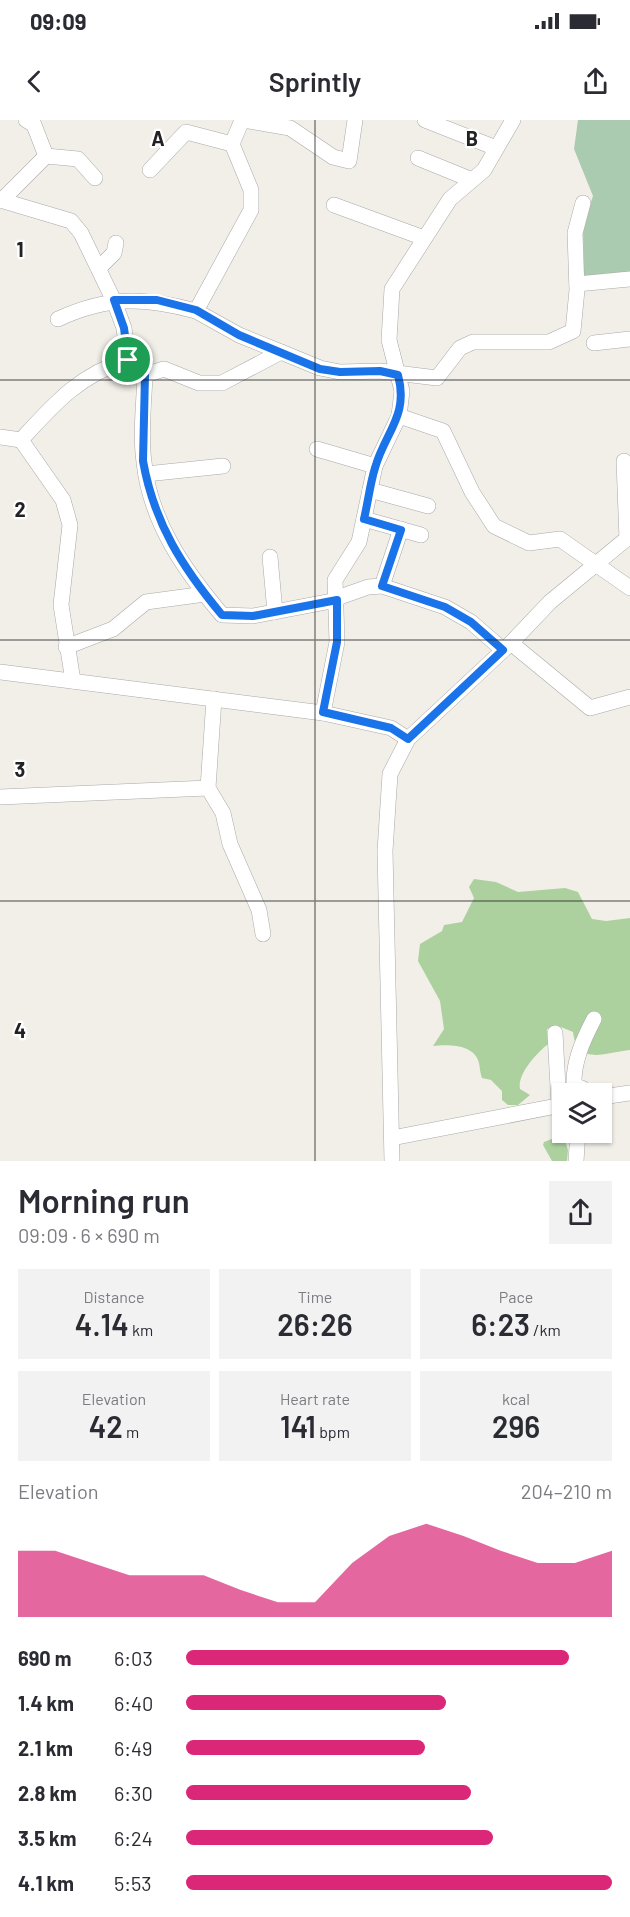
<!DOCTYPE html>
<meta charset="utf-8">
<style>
body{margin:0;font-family:Barlow,sans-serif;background:#f2f2f3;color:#2b2b33;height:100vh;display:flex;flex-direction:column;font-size:22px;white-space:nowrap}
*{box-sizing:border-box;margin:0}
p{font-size:20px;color:#7c7c81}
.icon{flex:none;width:33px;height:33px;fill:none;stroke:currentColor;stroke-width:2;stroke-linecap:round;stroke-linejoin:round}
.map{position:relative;height:1041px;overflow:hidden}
.sheet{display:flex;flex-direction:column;background:#fff;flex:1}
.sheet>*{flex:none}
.fabs{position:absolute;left:552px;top:963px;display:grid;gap:12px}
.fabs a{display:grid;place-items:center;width:60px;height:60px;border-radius:0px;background:#fff;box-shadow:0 2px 4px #0004;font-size:30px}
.pin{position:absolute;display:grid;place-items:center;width:51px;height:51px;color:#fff;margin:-26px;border:3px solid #fff;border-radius:50%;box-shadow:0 2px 6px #0007}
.round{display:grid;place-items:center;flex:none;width:63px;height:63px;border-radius:0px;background:#f2f2f3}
.overview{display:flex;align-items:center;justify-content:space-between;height:102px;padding:0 18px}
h1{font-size:33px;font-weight:600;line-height:45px}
.metrics{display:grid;grid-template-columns:repeat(3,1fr);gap:9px;height:102px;padding:6px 18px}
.metrics div{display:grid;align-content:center;border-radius:0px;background:#f2f2f3;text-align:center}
.metrics b{font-size:30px;font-weight:600}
.metrics small{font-size:16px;font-weight:400}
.metrics p{font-size:16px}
.chart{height:168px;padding:12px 18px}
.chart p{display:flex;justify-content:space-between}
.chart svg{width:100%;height:108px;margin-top:6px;fill:#db2777;opacity:.7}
ul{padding:0 18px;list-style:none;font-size:20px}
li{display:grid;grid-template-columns:96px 72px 1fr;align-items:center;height:45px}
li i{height:15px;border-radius:8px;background:#db2777}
.status{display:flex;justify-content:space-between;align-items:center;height:42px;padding:0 30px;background:#fff;direction:ltr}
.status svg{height:16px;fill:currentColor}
header{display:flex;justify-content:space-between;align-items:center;height:78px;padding:0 18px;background:#fff;font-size:27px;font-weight:600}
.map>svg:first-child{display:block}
.forest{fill:#add19e}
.cemetery{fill:#aacbaf}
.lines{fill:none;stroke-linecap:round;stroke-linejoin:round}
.minor-casing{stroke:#a9a9a9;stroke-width:16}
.minor{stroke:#fff;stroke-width:15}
.route-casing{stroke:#fff;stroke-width:12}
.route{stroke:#1a73e8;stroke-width:8}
.grid{fill:none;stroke:#222;stroke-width:1.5;stroke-opacity:0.55}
.grid-label{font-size:20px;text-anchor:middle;font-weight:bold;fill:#222;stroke:#fff;stroke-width:4.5;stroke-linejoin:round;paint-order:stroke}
</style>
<div class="status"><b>09:09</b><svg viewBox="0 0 49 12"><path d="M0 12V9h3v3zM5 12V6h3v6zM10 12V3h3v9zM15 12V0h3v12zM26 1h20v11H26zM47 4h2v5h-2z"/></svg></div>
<header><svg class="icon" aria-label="back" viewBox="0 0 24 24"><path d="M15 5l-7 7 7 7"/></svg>Sprintly<svg class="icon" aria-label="share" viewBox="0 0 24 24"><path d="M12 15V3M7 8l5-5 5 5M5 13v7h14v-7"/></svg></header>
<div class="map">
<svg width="630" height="1041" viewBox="0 0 630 1041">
<rect width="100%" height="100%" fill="#f2efe9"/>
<!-- forest -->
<g class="forest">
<path d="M474,759L496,762L518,772L565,768L578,772L592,799L606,801L630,798V930C607,932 577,947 573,912L556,905L547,909L548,924C537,933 517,954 520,969L530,975L518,985H508L502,980V971L491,960L482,958C480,953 480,948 479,943C475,924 448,924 433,926L444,909L440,881L418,841L420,824L442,811L444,805L462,802L474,778L469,767Z"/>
<path d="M557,1017L565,1020L568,1030L567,1041H552L543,1025L544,1022Z"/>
</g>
<!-- cemetery -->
<path class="cemetery" d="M578,0H630V151L628,153L584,159L583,106L593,76L574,29Z"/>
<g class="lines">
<defs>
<g id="minor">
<path d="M243,0L290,8L333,37L349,41L355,0"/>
<path d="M425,0L496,28"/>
<path d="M46,36L78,39L95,58"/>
<path d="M418,38L472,60"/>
<path d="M150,50L186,12L232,24"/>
<path d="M0,80L71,101L81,113L114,181L124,208L128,240"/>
<path d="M2,80L46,36L34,5L26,0"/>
<path d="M334,85L424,118"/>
<path d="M100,147L114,133L116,123"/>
<path d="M577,164L630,159"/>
<path d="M196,191L239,215L281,232"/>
<path d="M58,199C108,176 144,177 196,191L251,90V70L232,24L242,0"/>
<path d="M594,223L630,219"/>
<path d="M145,255L164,249L199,263H222L281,232L320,248L340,252L380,251L437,258L460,228L473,222H549L573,211L577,170L575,113L583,83"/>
<path d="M399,296L443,311L472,372L494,406L529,423L560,419L630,468"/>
<path d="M0,317L21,320"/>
<path d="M317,329L375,346"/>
<path d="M624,341L627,419"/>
<path d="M146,354L223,346"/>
<path d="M370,370L428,386"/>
<path d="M364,399L421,415"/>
<path d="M270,437L275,492"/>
<path d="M382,466L445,487L471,502L503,530"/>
<path d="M337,478L368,467L382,466L401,409"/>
<path d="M511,523L590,588L630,577"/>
<path d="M66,527L113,509L146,482L205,474"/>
<path d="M0,552L323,593L391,608L408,619"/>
<path d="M73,561L61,485L70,405L63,380L21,320C54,284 80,254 128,240L145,255C144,284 140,314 144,342C150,402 185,451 222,495L253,496L337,480"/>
<path d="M214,579L208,668L223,693L230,724L259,790L263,814"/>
<path d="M323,593L337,522L335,460L359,422L375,346L399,296L402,271L389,220L392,169L450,79L484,50L513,0"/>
<path d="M0,677L208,668"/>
<path d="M555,913L559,985"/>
<path d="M585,974L582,968L574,966C573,942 583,920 594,899"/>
<path d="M602,977L630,973"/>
<path d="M392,1018L562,985"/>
<path d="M392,1041L385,731L390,654L408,619L511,523L550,482L630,416"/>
<path d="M576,1041L578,1012"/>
</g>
</defs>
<!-- minor casing -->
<use href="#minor" class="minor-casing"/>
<!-- minor -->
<use href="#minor" class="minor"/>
</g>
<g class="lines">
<defs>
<path id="route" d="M114,180H157L196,190L239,215L320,249L340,252L380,251L398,255C409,296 385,312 375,348C370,364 368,382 364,399L401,410L382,466L445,487L471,502L503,530L408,619L391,608L323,592L337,522V480L253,496L222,495C182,447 154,403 143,341L145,255L128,240L124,208Z"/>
</defs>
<!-- route casing -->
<use href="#route" class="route-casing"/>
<!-- route -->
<use href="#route" class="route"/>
</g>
<!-- grid -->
<path class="grid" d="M315,0V1041M0,260H630M0,520H630M0,781H630"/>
<g class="grid-label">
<text x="158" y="26">A</text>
<text x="472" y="26">B</text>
<text x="20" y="137">1</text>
<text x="20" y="397">2</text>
<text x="20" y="657">3</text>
<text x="20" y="918">4</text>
</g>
</svg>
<div class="fabs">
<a><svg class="icon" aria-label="layers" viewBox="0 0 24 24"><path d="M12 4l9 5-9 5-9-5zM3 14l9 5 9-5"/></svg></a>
</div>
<div class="pin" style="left:128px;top:240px;background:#1e9e55"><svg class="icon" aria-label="arrive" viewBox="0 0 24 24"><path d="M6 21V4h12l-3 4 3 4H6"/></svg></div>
</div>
<section class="sheet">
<div class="overview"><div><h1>Morning run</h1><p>09:09 · 6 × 690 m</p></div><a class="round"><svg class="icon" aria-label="share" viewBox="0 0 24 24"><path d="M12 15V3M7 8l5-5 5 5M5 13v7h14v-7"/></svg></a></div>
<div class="metrics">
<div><p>Distance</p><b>4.14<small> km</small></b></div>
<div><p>Time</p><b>26:26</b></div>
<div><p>Pace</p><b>6:23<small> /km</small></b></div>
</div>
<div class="metrics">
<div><p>Elevation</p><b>42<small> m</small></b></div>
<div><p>Heart rate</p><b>141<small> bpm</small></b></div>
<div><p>kcal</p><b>296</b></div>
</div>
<div class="chart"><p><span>Elevation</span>204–210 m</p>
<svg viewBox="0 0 160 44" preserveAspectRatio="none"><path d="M0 44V17L10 17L20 22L30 27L40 27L50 27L60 33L70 38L80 38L90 22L100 11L110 6L120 11L130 17L140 22L150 22L160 17V44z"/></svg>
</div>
<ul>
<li><b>690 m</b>6:03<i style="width:90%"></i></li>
<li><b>1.4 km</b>6:40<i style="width:61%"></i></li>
<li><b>2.1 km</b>6:49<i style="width:56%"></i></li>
<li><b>2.8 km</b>6:30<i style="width:67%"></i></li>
<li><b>3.5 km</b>6:24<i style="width:72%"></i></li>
<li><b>4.1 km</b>5:53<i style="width:100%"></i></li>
</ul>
</section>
